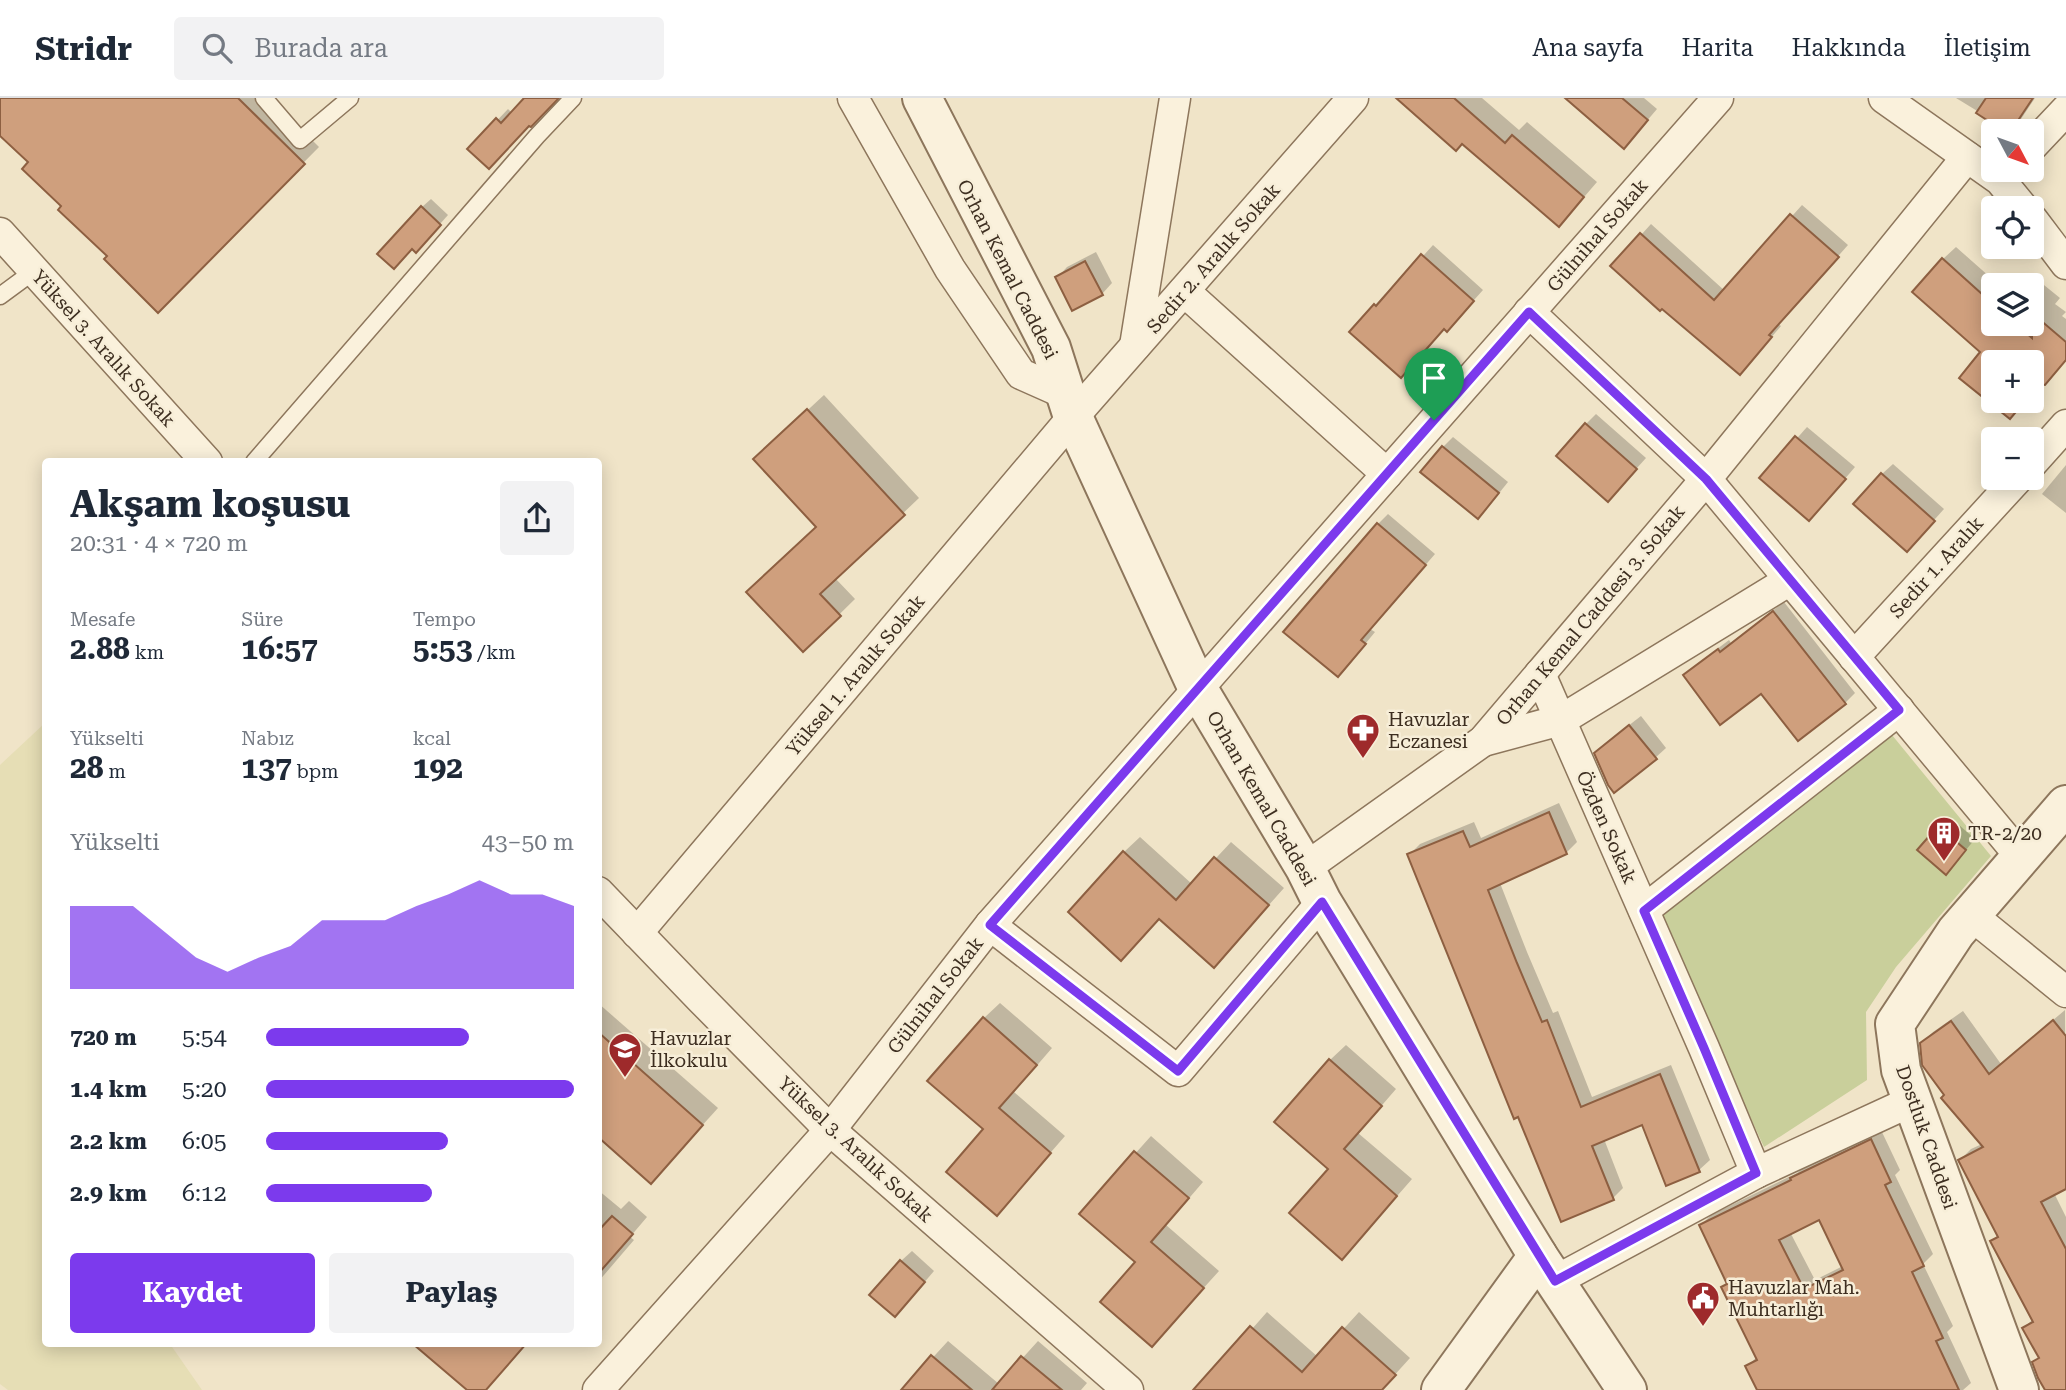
<!DOCTYPE html>
<html lang="tr">
<meta charset="utf-8">
<style>
body{margin:0;font-family:"Roboto Serif",serif;background:#f2f2f3;color:#1f2937;height:100vh;display:flex;flex-direction:column;font-size:26px;white-space:nowrap}
*{box-sizing:border-box;margin:0}
p{font-size:23px;color:#747a83}
.icon{flex:none;width:38px;height:38px;fill:none;stroke:currentColor;stroke-width:2;stroke-linecap:round;stroke-linejoin:round}
.map{position:relative;flex:1;overflow:hidden}
.sheet{position:absolute;left:42px;top:360px;width:560px;height:889px;display:flex;flex-direction:column;background:#fff;border-radius:7px;box-shadow:0 4px 18px #0003}
.sheet>*{flex:none}
.needle{width:46px;rotate:131deg}
.buttons{position:absolute;left:1981px;top:21px;display:grid;gap:14px}
.buttons a{display:grid;place-items:center;width:63px;height:63px;border-radius:7px;background:#fff;box-shadow:0 4px 18px #0003;font-size:35px}
.pin{position:absolute;display:grid;place-items:center;width:60px;height:60px;color:#fff;margin:-72px -30px;border-radius:50% 50% 50% 0;rotate:-45deg;box-shadow:0 0 7px #0007}
.pin .icon{rotate:45deg}
.round{display:grid;place-items:center;flex:none;width:74px;height:74px;border-radius:7px;background:#f2f2f3}
.head{display:flex;align-items:center;justify-content:space-between;height:119px;padding:0 28px}
h1{font-size:38px;font-weight:700;line-height:52px}
.metrics{display:grid;grid-template-columns:repeat(3,1fr);gap:10px;height:119px;padding:7px 28px}
.metrics div{display:grid;align-content:center}
.metrics b{font-size:30px;font-weight:700}
.metrics small{font-size:19px;font-weight:400}
.metrics p{font-size:19px}
.chart{height:196px;padding:14px 28px}
.chart p{display:flex;justify-content:space-between}
.chart svg{width:100%;height:126px;margin-top:7px;fill:#7c3aed;opacity:.7}
.button{display:flex;gap:14px;margin-top:auto;padding:14px 28px}
.button a{flex:1;height:80px;border-radius:7px;background:#7c3aed;color:#fff;font-size:28px;font-weight:700;line-height:80px;text-align:center}
.button a+a{background:#f2f2f3;color:#1f2937}
ul{padding:0 28px;list-style:none;font-size:23px}
li{display:grid;grid-template-columns:112px 84px 1fr;align-items:center;height:52px}
li i{height:18px;border-radius:9px;background:#7c3aed}
header{display:flex;align-items:center;gap:42px;box-sizing:border-box;height:98px;padding:0 35px;background:#fff;border-bottom:2px solid #e0e1e3}
header strong{font-size:33px}
nav{display:flex;gap:38px;margin-inline-start:auto;font-size:24px}
.search{width:490px;height:63px;background:#f2f2f3;display:flex;align-items:center;gap:18px;box-sizing:border-box;padding:0 24px;border-radius:7px;color:#747a83;font-size:26px}
.map>svg:first-child{display:block}
.farmland{fill:#e6deb5}
.green{fill:#c9cf9b}
.shadow{fill:#0003;fill-rule:evenodd}
.building{fill:#cf9f7d;stroke:#8d5f41;stroke-width:2;fill-rule:evenodd}
.lines{fill:none;stroke-linecap:round;stroke-linejoin:round}
.service-casing{stroke:#8d765c;stroke-width:19}
.minor-casing{stroke:#8d765c;stroke-width:33}
.tertiary-casing{stroke:#8d765c;stroke-width:42}
.service{stroke:#faf1dc;stroke-width:16}
.minor{stroke:#faf1dc;stroke-width:30}
.tertiary{stroke:#faf1dc;stroke-width:38}
.route-casing{stroke:#fff;stroke-width:14}
.route{stroke:#7c3aed;stroke-width:9}
.labels{text-anchor:middle;stroke-width:5;stroke-linejoin:round;paint-order:stroke}
.street-label{font-size:19px;fill:#3d2e20;stroke:#f7eed8}
.poi-label{font-size:19px;fill:#3d2e20;stroke:#f7eed8;text-anchor:start}
</style>
<header>
<strong>Stridr</strong>
<div class="search"><svg class="icon" aria-label="search" viewBox="0 0 24 24"><circle cx="10" cy="10" r="6"/><path d="M15 15l6 6"/></svg>Burada ara</div>
<nav><a>Ana sayfa</a><a>Harita</a><a>Hakkında</a><a>İletişim</a></nav>
</header>
<div class="map">
<svg width="2066" height="1292" viewBox="0 0 2066 1292">
<rect width="100%" height="100%" fill="#f0e4c8"/>
<!-- farmland -->
<path class="farmland" d="M45,625L46,1246H170L202,1292H8L0,1286V667Z"/>
<!-- green -->
<path class="green" d="M1892,637L1991,758L1896,869L1866,914L1867,982L1764,1049L1657,817Z"/>
<!-- shadow -->
<g class="shadow">
<path d="M0,0H270L319,49L158,212L64,108L31,64L0,36Z"/>
<path d="M526,0H557L470,51L508,11L512,15Z"/>
<path d="M1407,0H1482L1519,32L1527,24L1597,84L1572,113Z"/>
<path d="M1574,0H1644L1657,11L1634,38Z"/>
<path d="M1956,0H2035L2019,24L2010,33Z"/>
<path d="M431,101L448,117L424,144L412,149L422,109Z"/>
<path d="M1802,107L1848,147L1778,226L1781,228L1750,264L1641,137L1651,126L1725,193Z"/>
<path d="M1433,147L1483,192L1457,221L1445,229L1351,234L1385,196L1387,198Z"/>
<path d="M1956,149L1999,187H1993V226H2032V190L2039,183L2060,200L2055,206L2066,214L2062,218L2066,221V262L2057,273L2040,284L2032,294V264H1993V303H2025L2010,319L1962,280L1982,254L1943,161Z"/>
<path d="M1096,154L1112,185L1102,196L1057,180L1067,169Z"/>
<path d="M824,297L919,400L835,480L855,501L803,552L818,428L771,346Z"/>
<path d="M1596,316L1646,360L1618,391L1586,326Z"/>
<path d="M1807,329L1855,369L1820,410L1762,380Z"/>
<path d="M1453,339L1508,384L1488,409L1443,349Z"/>
<path d="M1893,366L1944,411L1917,441L1882,376Z"/>
<path d="M2066,367V415L2042,396Z"/>
<path d="M1388,416L1435,456L1370,531L1375,534L1348,567L1378,426Z"/>
<path d="M1784,504L1855,595L1845,605L1762,593L1685,577L1696,567L1729,542L1731,545Z"/>
<path d="M1641,618L1666,650L1655,660L1606,645Z"/>
<path d="M1559,705L1577,744L1566,755L1500,785L1527,854L1553,915L1558,913L1592,999L1671,967L1710,1062L1699,1072L1643,1025L1604,1041L1623,1090L1613,1100L1409,757L1420,746L1474,724L1481,740Z"/>
<path d="M1950,719L1975,741L1956,764L1940,729Z"/>
<path d="M1140,739L1192,786L1231,744L1284,790L1230,851L1124,754Z"/>
<path d="M598,905L718,1010L651,1084L598,1037Z"/>
<path d="M1000,905L1052,950L1014,994L1065,1038L997,1116L985,1031L984,920Z"/>
<path d="M2065,912L2066,1089L2054,1095L2066,1119V1292H2047L2034,1264L2040,1258L2024,1230L2033,1221L1993,1143L1999,1137L1960,1062L1971,1051L1982,1046L1946,997L1921,946L1933,934L1963,913L2001,966Z"/>
<path d="M1346,947L1396,991L1358,1035L1412,1081L1357,1144L1330,1071V962Z"/>
<path d="M1881,1032L1900,1072L1895,1077L1933,1156L1923,1166L1953,1228L1947,1234L1971,1285L1963,1292H1759L1747,1268L1757,1259L1723,1189L1728,1184L1701,1127L1711,1117L1797,1075L1803,1070ZM1819,1120L1843,1168L1815,1182L1790,1134Z"/>
<path d="M1151,1038L1203,1084L1166,1127L1219,1173L1152,1247L1137,1164L1081,1116Z"/>
<path d="M598,1092L621,1111L629,1103L647,1119L630,1139L634,1142L598,1184Z"/>
<path d="M912,1153L934,1173L905,1207L901,1163Z"/>
<path d="M1267,1214L1318,1259L1359,1214L1410,1260L1381,1292H1198Z"/>
<path d="M948,1243L999,1286L1038,1243L1087,1285L1081,1292H903Z"/>
</g>
<!-- building -->
<g class="building">
<path d="M0,0H238L305,66L158,215L104,161L107,158L58,112L61,108L22,71L28,64L0,38Z"/>
<path d="M524,0H559L531,29L529,28L489,71L467,51L496,20L501,25Z"/>
<path d="M1396,0H1454L1505,45L1512,37L1584,99L1559,129L1462,46L1456,53Z"/>
<path d="M1565,0H1622L1648,22L1624,51Z"/>
<path d="M1986,0H2033L2011,33H2004L1976,15Z"/>
<path d="M421,108L441,127L416,155L412,151L394,171L377,156Z"/>
<path d="M1790,116L1839,159L1769,237L1772,239L1740,277L1662,211L1660,213L1610,168L1640,135L1714,202Z"/>
<path d="M1421,156L1474,203L1447,234L1444,231L1401,280L1349,234L1374,206L1376,208Z"/>
<path d="M1942,160L1993,206V226H2016L2032,240V215L2066,244V262L2045,287L2038,286L2032,294V264H1993V303H2025L2010,321L1959,280L1980,254L1912,194Z"/>
<path d="M1085,163L1103,197L1072,213L1055,179Z"/>
<path d="M807,311L905,417L820,496L841,518L803,554L746,494L816,429L753,361Z"/>
<path d="M1585,325L1637,371L1608,404L1556,358Z"/>
<path d="M1795,338L1846,381L1809,423L1759,380Z"/>
<path d="M1442,348L1499,395L1478,421L1420,374Z"/>
<path d="M1881,375L1935,423L1907,454L1853,406Z"/>
<path d="M1377,425L1426,467L1361,542L1366,546L1338,579L1283,534Z"/>
<path d="M1773,513L1846,606L1798,643L1761,596L1720,627L1683,577L1718,551L1720,554Z"/>
<path d="M1629,627L1657,661L1614,695L1608,687L1594,655Z"/>
<path d="M1549,714L1567,756L1488,792L1517,865L1542,924L1547,922L1581,1009L1660,976L1700,1074L1666,1088L1642,1027L1592,1048L1614,1102L1561,1124L1518,1019L1514,1021L1407,756L1463,733L1470,749Z"/>
<path d="M1938,728L1966,752L1946,777L1917,752Z"/>
<path d="M1123,753L1176,802L1214,759L1269,807L1214,870L1159,821L1121,863L1068,814Z"/>
<path d="M983,919L1037,967L999,1010L1051,1055L997,1118L946,1074L983,1031L927,983Z"/>
<path d="M2053,922L2066,938V1091L2041,1104L2066,1151V1292H2045L2038,1280L2032,1264L2039,1260L2022,1230L2033,1224L1990,1143L1998,1139L1958,1062L1983,1049L1941,1000L1944,997L1922,967L1920,945L1951,923L1989,976Z"/>
<path d="M598,934L703,1027L651,1086L598,1039Z"/>
<path d="M1329,961L1382,1008L1344,1051L1397,1098L1342,1162L1289,1115L1328,1071L1274,1024Z"/>
<path d="M1871,1041L1891,1084L1885,1087L1924,1168L1912,1174L1943,1240L1936,1243L1959,1292H1757L1745,1268L1757,1262L1721,1189L1727,1186L1699,1127L1791,1082L1790,1080ZM1819,1122L1843,1172L1804,1191L1779,1142Z"/>
<path d="M1134,1053L1189,1100L1151,1144L1204,1190L1152,1249L1100,1204L1135,1164L1079,1116Z"/>
<path d="M612,1118L633,1136L598,1176V1133Z"/>
<path d="M900,1162L925,1184L895,1219L869,1197Z"/>
<path d="M1250,1228L1302,1274L1342,1229L1396,1277L1382,1292H1193Z"/>
<path d="M413,1246H526L486,1292H467Z"/>
<path d="M931,1257L972,1292H901Z"/>
<path d="M1021,1258L1062,1292H992Z"/>
</g>
<g class="lines">
<defs>
<g id="service">
<path d="M264,0L300,42L350,0"/>
<path d="M0,198L34,173"/>
<path d="M254,364L537,38L573,0"/>
</g>
<g id="minor">
<path d="M853,0L950,171L1021,276L1066,296"/>
<path d="M1884,0L2000,82L2023,110"/>
<path d="M2032,48L2066,12"/>
<path d="M2032,121L2066,166"/>
<path d="M0,135L207,364"/>
<path d="M1184,193L1387,376"/>
<path d="M1529,214L1706,381L2021,759"/>
<path d="M1135,248L1175,0"/>
<path d="M2032,365L2066,327"/>
<path d="M1854,559L2018,380"/>
<path d="M1540,576L1704,950L1756,1075"/>
<path d="M1483,643L1561,622L1790,482"/>
<path d="M1305,770L1483,643L1706,381L1967,59"/>
<path d="M598,794L701,901L830,1032L1128,1292"/>
<path d="M1644,812L1899,612"/>
<path d="M1971,817L2066,894"/>
<path d="M990,827L1178,973L1322,804"/>
<path d="M637,835L1073,319L1353,0"/>
<path d="M1555,1183L1756,1075L1912,1003"/>
<path d="M598,1292L830,1032L990,827L1718,0"/>
</g>
<g id="tertiary">
<path d="M922,0L1051,250L1073,319L1198,591L1305,770L1322,804L1538,1158L1627,1292"/>
<path d="M1441,1292L1538,1158"/>
<path d="M2019,1292L1901,972L1895,926L1956,834L2066,707"/>
</g>
</defs>
<!-- service casing -->
<use href="#service" class="service-casing"/>
<!-- minor casing -->
<use href="#minor" class="minor-casing"/>
<!-- tertiary casing -->
<use href="#tertiary" class="tertiary-casing"/>
<!-- service -->
<use href="#service" class="service"/>
<!-- minor -->
<use href="#minor" class="minor"/>
<!-- tertiary -->
<use href="#tertiary" class="tertiary"/>
</g>
<g class="lines">
<defs>
<path id="route" d="M1529,214L1706,381L1899,612L1644,813L1704,950L1756,1075L1555,1183L1322,804L1178,973L990,827Z"/>
</defs>
<!-- route casing -->
<use href="#route" class="route-casing"/>
<!-- route -->
<use href="#route" class="route"/>
</g>
<!-- icons -->
<defs>
<symbol id="pharmacy-pin" viewBox="-11 -11 22 30"><path d="M0 17L-7.5 6A9.5 9.5 0 1 1 7.5 6Z" fill="#9e2a2b" stroke="#f7eed8"/><path d="M-2-6h4v4h4v4h-4v4h-4v-4h-4v-4h4Z" fill="#fff"/></symbol>
<symbol id="building-pin" viewBox="-11 -11 22 30"><path d="M0 17L-7.5 6A9.5 9.5 0 1 1 7.5 6Z" fill="#9e2a2b" stroke="#f7eed8"/><path d="M-4-6H4V6H1V3H-1V6H-4ZM-2.5-4.3h1.7v1.8h-1.7ZM.8-4.3h1.7v1.8H.8ZM-2.5-1h1.7V.8h-1.7ZM.8-1h1.7V.8H.8Z" fill="#fff"/></symbol>
<symbol id="school-pin" viewBox="-11 -11 22 30"><path d="M0 17L-7.5 6A9.5 9.5 0 1 1 7.5 6Z" fill="#9e2a2b" stroke="#f7eed8"/><path d="M0-5L7-2L0 1L-7-2ZM-4 1L0 2.5L4 1V4Q0 6-4 4Z" fill="#fff"/></symbol>
<symbol id="civic-pin" viewBox="-11 -11 22 30"><path d="M0 17L-7.5 6A9.5 9.5 0 1 1 7.5 6Z" fill="#9e2a2b" stroke="#f7eed8"/><path d="M-.6-6.5H3V-4.5H.6V-3L4-1V1h2V6H-6V1h2V-1L-.6-3ZM-1.2 2.5V6h2.4V2.5Z" fill="#fff"/></symbol>
</defs>
<g fill-rule="evenodd">
<use href="#pharmacy-pin" x="1344" y="613" width="38" height="52"/>
<use href="#building-pin" x="1925" y="716" width="38" height="52"/>
<use href="#school-pin" x="606" y="932" width="38" height="52"/>
<use href="#civic-pin" x="1684" y="1181" width="38" height="52"/>
</g>
<g class="labels">
<!-- street labels -->
<g class="street-label">
<text transform="translate(1597 137) rotate(-49)" y="7">Gülnihal Sokak</text>
<text transform="translate(1213 160) rotate(-49)" y="7">Sedir 2. Aralık Sokak</text>
<text transform="translate(1008 171) rotate(63)" y="7">Orhan Kemal Caddesi</text>
<text transform="translate(104 250) rotate(48)" y="7">Yüksel 3. Aralık Sokak</text>
<text transform="translate(1936 469) rotate(-48)" y="7">Sedir 1. Aralık</text>
<text transform="translate(1590 517) rotate(-50)" y="7">Orhan Kemal Caddesi 3. Sokak</text>
<text transform="translate(855 577) rotate(-50)" y="7">Yüksel 1. Aralık Sokak</text>
<text transform="translate(1262 700) rotate(60)" y="7">Orhan Kemal Caddesi</text>
<text transform="translate(1607 729) rotate(66)" y="7">Özden Sokak</text>
<text transform="translate(935 897) rotate(-52)" y="7">Gülnihal Sokak</text>
<text transform="translate(1927 1039) rotate(71)" y="7">Dostluk Caddesi</text>
<text transform="translate(856 1051) rotate(43)" y="7">Yüksel 3. Aralık Sokak</text>
</g>
<!-- poi labels -->
<g class="poi-label">
<text x="1388" y="628">Havuzlar<tspan x="1388" dy="22">Eczanesi</tspan></text>
<text x="1968" y="742">TR-2/20</text>
<text x="650" y="947">Havuzlar<tspan x="650" dy="22">İlkokulu</tspan></text>
<text x="1728" y="1196">Havuzlar Mah.<tspan x="1728" dy="22">Muhtarlığı</tspan></text>
</g>
</g>
</svg>
<div class="buttons">
<a><svg class="needle" viewBox="-14 -14 28 28"><path d="M0-13l5 13h-10z" fill="#e53935"/><path d="M0 13l5-13h-10z" fill="#747a83"/></svg></a>
<a><svg class="icon" aria-label="locate" viewBox="0 0 24 24"><circle cx="12" cy="12" r="6"/><path d="M12 2v4M12 18v4M2 12h4M18 12h4"/></svg></a>
<a><svg class="icon" aria-label="layers" viewBox="0 0 24 24"><path d="M12 4l9 5-9 5-9-5zM3 14l9 5 9-5"/></svg></a>
<a>+</a>
<a>−</a>
</div>
<div class="pin" style="left:1434px;top:322px;background:#1e9e55"><svg class="icon" aria-label="arrive" viewBox="0 0 24 24"><path d="M6 21V4h12l-3 4 3 4H6"/></svg></div>
<section class="sheet">
<div class="head"><div><h1>Akşam koşusu</h1><p>20:31 · 4 × 720 m</p></div><a class="round"><svg class="icon" aria-label="share" viewBox="0 0 24 24"><path d="M12 15V3M7 8l5-5 5 5M5 13v7h14v-7"/></svg></a></div>
<div class="metrics">
<div><p>Mesafe</p><b>2.88<small> km</small></b></div>
<div><p>Süre</p><b>16:57</b></div>
<div><p>Tempo</p><b>5:53<small> /km</small></b></div>
</div>
<div class="metrics">
<div><p>Yükselti</p><b>28<small> m</small></b></div>
<div><p>Nabız</p><b>137<small> bpm</small></b></div>
<div><p>kcal</p><b>192</b></div>
</div>
<div class="chart"><p><span>Yükselti</span>43–50 m</p>
<svg viewBox="0 0 160 44" preserveAspectRatio="none"><path d="M0 44V15L10 15L20 15L30 24L40 33L50 38L60 33L70 29L80 20L90 20L100 20L110 15L120 11L130 6L140 11L150 11L160 15V44z"/></svg>
</div>
<ul>
<li><b>720 m</b>5:54<i style="width:66%"></i></li>
<li><b>1.4 km</b>5:20<i style="width:100%"></i></li>
<li><b>2.2 km</b>6:05<i style="width:59%"></i></li>
<li><b>2.9 km</b>6:12<i style="width:54%"></i></li>
</ul>
<div class="button"><a>Kaydet</a><a>Paylaş</a></div>
</section>
</div>
